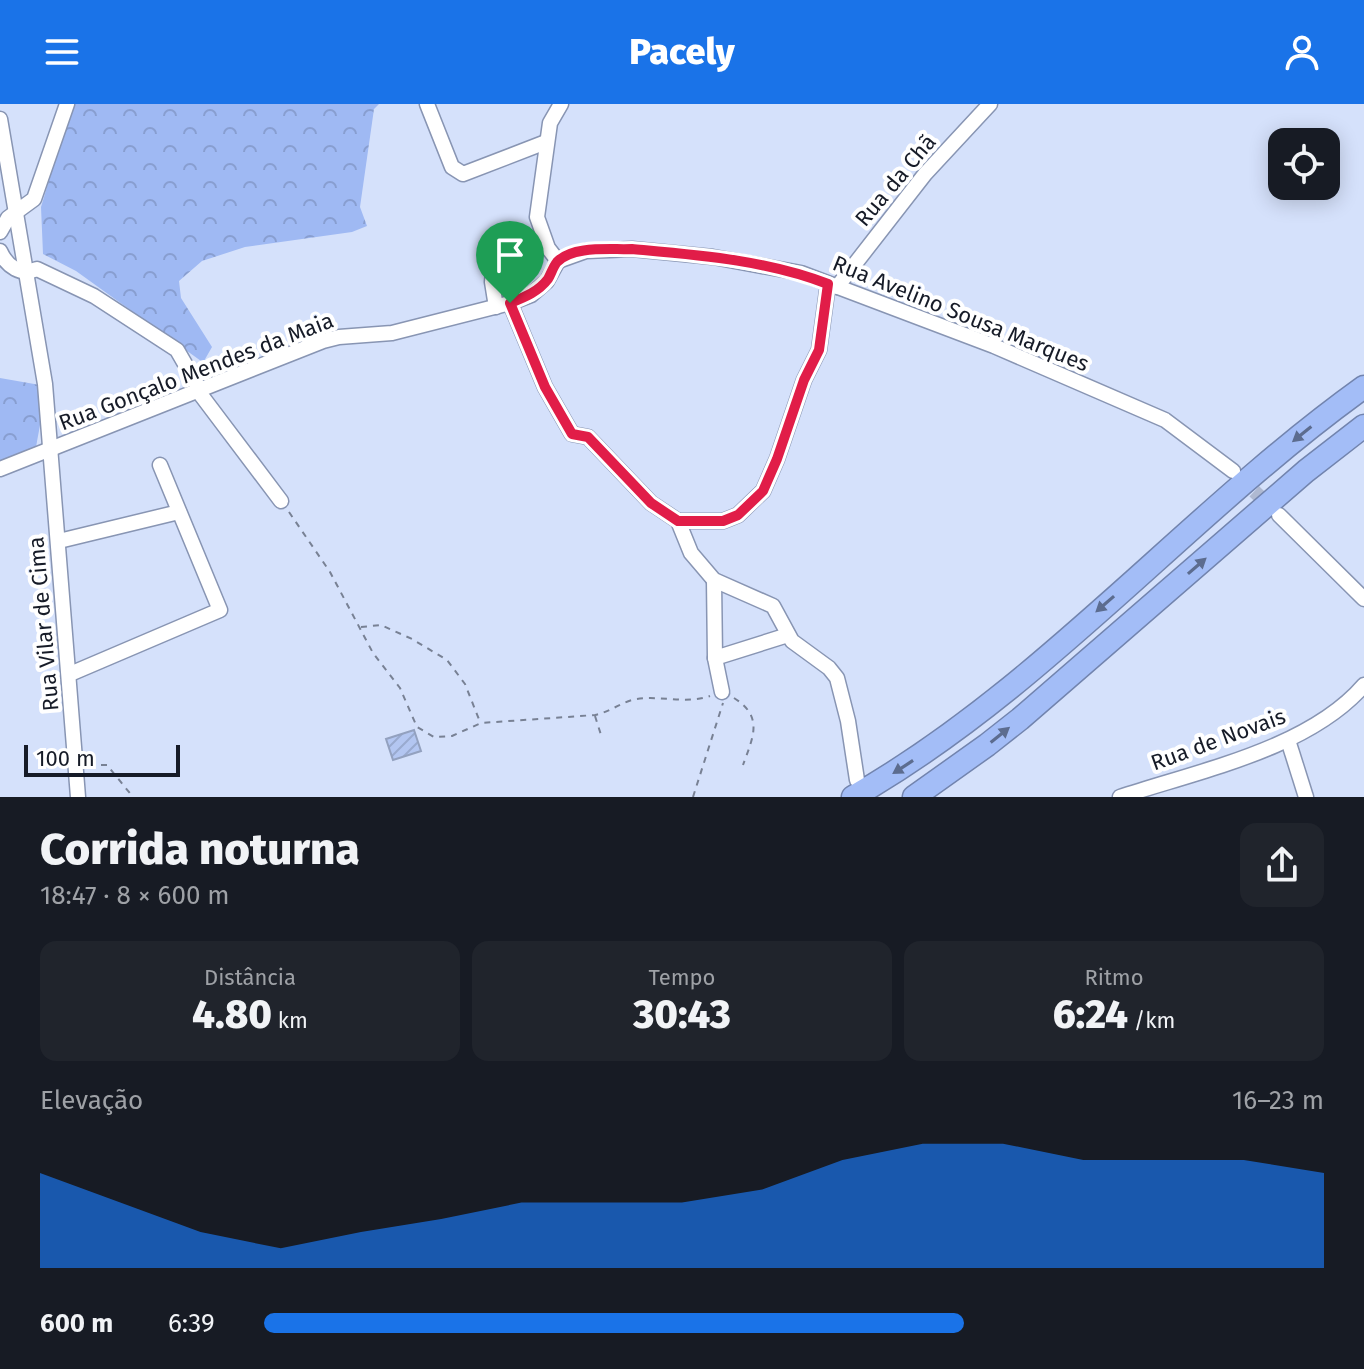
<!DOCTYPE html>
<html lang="pt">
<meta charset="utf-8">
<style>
body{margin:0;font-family:"Fira Sans",sans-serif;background:#20242c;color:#f1f3f6;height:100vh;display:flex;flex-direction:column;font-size:30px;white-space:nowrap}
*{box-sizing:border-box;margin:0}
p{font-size:26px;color:#9ea1a6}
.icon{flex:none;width:44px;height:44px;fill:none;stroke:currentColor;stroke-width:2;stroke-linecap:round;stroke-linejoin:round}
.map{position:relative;height:693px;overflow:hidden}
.sheet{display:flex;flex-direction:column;background:#171b24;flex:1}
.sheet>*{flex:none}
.buttons{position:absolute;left:1268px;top:24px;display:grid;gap:16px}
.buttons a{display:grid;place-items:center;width:72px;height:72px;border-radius:16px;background:#171b24;box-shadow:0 4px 20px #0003;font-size:40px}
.scale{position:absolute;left:24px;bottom:20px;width:156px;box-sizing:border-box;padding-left:8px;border:4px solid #161b27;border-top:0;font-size:22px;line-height:28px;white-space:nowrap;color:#161b27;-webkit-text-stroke:6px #fff;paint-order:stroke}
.pin{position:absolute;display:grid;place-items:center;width:68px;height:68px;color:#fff;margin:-82px -34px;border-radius:50% 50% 50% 0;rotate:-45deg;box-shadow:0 0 8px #0007}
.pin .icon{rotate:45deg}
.round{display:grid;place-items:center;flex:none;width:84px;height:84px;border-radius:16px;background:#20242c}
.summary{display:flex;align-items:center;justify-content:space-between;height:136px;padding:0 40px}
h1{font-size:44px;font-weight:800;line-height:60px}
.metrics{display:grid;grid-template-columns:repeat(3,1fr);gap:12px;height:136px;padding:8px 40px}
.metrics div{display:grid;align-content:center;border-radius:16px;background:#20242c;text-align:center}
.metrics b{font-size:40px;font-weight:800}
.metrics small{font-size:22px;font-weight:400}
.metrics p{font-size:22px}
.chart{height:224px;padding:16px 40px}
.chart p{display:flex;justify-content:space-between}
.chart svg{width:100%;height:144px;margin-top:8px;fill:#1a73e8;opacity:.7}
ul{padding:0 40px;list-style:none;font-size:26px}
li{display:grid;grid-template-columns:128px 96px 1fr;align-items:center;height:60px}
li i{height:20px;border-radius:10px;background:#1a73e8}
header{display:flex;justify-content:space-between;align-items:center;height:104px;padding:0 40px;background:#1a73e8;color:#fff;font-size:36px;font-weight:800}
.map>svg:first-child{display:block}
.forest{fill:url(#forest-crowns)}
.building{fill:url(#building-hatch);stroke:#93a1bf;stroke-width:2}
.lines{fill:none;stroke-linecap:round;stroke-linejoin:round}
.minor-tunnel{stroke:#afb9d1;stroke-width:14;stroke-dasharray:14 7;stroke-linecap:butt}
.minor-casing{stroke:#8895b3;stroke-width:17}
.highway-casing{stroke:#7284ae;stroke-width:25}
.path{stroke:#788194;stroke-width:2;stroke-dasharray:6 6;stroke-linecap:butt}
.minor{stroke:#fff;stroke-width:14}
.highway{stroke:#a3bdf7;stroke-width:22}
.oneway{fill:#5c6c8f}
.route-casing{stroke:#fff;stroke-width:16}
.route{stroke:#e11d48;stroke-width:10}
.labels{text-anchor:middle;stroke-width:8;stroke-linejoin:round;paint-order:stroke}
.street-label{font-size:22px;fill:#161b27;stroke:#fff}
</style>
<header><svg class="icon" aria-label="menu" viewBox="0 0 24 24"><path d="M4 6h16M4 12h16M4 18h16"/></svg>Pacely<svg class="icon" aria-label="person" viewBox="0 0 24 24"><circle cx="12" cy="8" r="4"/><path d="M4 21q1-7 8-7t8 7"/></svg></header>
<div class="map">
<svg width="1364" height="693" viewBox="0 0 1364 693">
<defs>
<pattern id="forest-crowns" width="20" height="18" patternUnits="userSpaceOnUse" patternTransform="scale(2)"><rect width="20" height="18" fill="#9fb9f3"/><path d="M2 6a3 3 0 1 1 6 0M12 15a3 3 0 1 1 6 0" fill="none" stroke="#889ed0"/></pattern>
<pattern id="building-hatch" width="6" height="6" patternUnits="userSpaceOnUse" patternTransform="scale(2)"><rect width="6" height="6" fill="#b3c6f1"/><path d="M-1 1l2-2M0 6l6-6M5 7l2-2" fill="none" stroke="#99aacf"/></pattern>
</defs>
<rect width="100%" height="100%" fill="#d5e1fb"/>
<!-- forest -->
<g class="forest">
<path d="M72,0H379L374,5L360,103L367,122L352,128L245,143L202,157L179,177L181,194L212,243L204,257H201L76,167L43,150L41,103Z"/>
<path d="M0,274L40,281L42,310L36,343L0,360Z"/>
</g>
<!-- building -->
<path class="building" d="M414,626L421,647L393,656L386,635Z"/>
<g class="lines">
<!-- minor-tunnel -->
<path class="minor-tunnel" d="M1239,373L1273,405"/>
<defs>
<g id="minor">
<path d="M427,0L452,63L463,70L546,38"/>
<path d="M0,15L45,280L78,693"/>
<path d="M0,128L8,114L34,95L67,0"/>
<path d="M496,138L492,178L496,203"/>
<path d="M0,147C7,163 21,172 37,165L94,192L177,246L200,286"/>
<path d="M558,157L586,147L632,145L713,153L801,169L994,242L1165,316L1233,367"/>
<path d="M558,157L548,144L537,113L550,19L561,0"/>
<path d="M837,183L925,70L990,0"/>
<path d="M510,199L545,283L572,330L588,333L651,399L678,417L691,449L714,476L773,502L792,537L829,564L837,574L848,617L857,676"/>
<path d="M198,287L281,397"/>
<path d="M0,365L323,237L339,233L392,229L510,199L531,191L547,177L558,157"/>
<path d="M1279,411L1364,495"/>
<path d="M678,417H723L738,411L763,387L777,355L804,276L819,246L828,180"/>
<path d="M59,437L179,408"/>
<path d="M714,476L715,554L722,588"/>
<path d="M715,554L788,531"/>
<path d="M70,570L220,506L160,361"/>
<path d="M1288,636L1306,693"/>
<path d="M1120,693C1198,667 1309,645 1364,581"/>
</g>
<g id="highway">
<path d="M853,693C1044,584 1187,410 1364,283"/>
<path d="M914,693L987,641L1020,615L1306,367L1364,322"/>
</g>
</defs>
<!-- minor casing -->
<use href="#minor" class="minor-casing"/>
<!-- highway casing -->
<use href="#highway" class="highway-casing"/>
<!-- path -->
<g class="path">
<path d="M289,408L330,468L373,549L400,584L417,623L434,633L452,632L481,619L595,611C609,608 619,600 632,596C657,590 685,601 710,592"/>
<path d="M361,523L381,521L412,535L447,556L465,580L480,618"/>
<path d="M734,594C764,613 753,633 743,661"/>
<path d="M595,612L602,634"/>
<path d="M89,661H107L133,693"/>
<path d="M693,693L723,599"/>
</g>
<!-- minor -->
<use href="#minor" class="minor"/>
<!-- highway -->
<use href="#highway" class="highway"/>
</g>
<!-- one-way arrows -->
<defs><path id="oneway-solid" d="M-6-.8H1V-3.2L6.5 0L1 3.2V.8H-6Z" transform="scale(2)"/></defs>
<g class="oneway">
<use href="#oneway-solid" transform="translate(1302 330) rotate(141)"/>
<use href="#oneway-solid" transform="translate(1197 462) rotate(-41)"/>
<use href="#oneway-solid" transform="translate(1105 500) rotate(139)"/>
<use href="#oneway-solid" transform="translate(1000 631) rotate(-39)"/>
<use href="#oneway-solid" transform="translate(903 663) rotate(147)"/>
</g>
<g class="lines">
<defs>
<path id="route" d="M632,145C698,151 766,156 828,180L819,246L804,276L777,355L763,387L738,411L723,417H678L651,399L588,333L572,330L545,283L510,199C525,193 538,188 548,175C551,170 553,163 557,158C573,141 611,146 632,145Z"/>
</defs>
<!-- route casing -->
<use href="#route" class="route-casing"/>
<!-- route -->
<use href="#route" class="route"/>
</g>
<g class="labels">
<!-- street labels -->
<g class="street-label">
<text transform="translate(895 76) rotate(-50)" y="8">Rua da Chã</text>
<text transform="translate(961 209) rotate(22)" y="8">Rua Avelino Sousa Marques</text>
<text transform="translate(196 267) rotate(-21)" y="8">Rua Gonçalo Mendes da Maia</text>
<text transform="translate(43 520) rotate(-95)" y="8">Rua Vilar de Cima</text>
<text transform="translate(1218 635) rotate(-20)" y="8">Rua de Novais</text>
</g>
</g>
</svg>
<div class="buttons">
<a><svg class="icon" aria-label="locate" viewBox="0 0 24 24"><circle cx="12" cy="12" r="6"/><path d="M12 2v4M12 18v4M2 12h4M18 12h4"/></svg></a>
</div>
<div class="scale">100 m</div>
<div class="pin" style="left:510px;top:199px;background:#1e9e55"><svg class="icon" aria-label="arrive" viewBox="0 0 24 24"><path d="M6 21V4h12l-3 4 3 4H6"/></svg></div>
</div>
<section class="sheet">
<div class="summary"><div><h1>Corrida noturna</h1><p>18:47 · 8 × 600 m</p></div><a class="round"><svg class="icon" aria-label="share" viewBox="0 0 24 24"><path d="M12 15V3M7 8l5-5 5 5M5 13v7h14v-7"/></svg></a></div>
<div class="metrics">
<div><p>Distância</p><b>4.80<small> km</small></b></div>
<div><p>Tempo</p><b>30:43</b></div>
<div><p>Ritmo</p><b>6:24<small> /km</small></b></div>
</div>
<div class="chart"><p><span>Elevação</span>16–23 m</p>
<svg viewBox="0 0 160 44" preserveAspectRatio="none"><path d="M0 44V15L10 24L20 33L30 38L40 33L50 29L60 24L70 24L80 24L90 20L100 11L110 6L120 6L130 11L140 11L150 11L160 15V44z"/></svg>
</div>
<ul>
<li><b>600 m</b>6:39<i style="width:66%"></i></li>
</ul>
</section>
